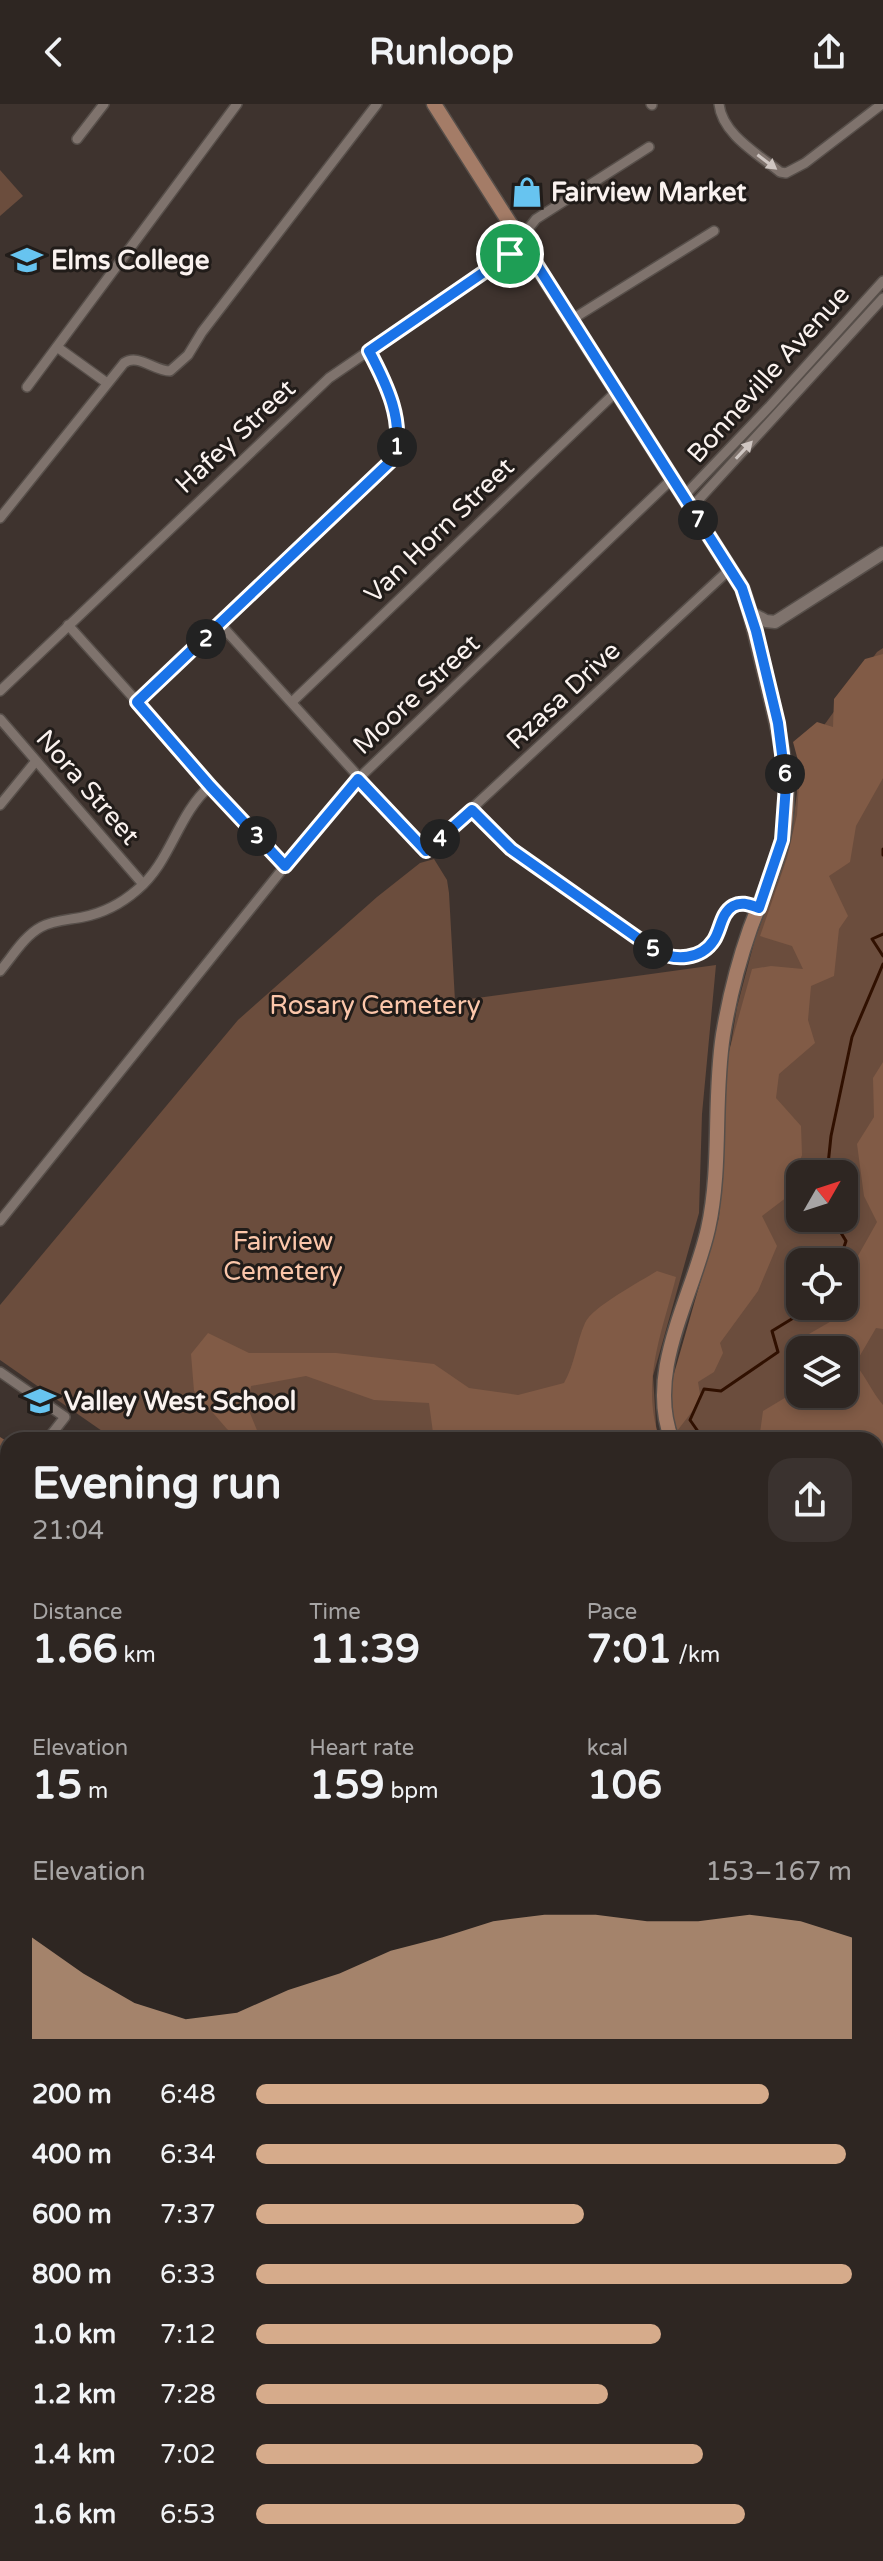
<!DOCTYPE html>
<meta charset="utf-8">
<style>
body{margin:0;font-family:"Varela Round",sans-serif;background:#3a322f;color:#f1f3f6;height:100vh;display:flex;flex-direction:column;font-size:30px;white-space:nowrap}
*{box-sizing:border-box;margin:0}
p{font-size:26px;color:#a7a5a5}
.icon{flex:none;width:44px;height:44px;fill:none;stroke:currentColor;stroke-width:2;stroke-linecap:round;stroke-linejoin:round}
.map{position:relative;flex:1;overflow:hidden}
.side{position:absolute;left:0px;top:1328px;width:884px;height:1130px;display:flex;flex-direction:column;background:#2e2622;border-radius:24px 24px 0 0;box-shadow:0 4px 12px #0003,0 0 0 2px #494340}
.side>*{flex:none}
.needle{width:52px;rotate:51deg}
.controls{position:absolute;left:786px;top:1056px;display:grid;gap:16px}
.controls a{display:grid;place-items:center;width:72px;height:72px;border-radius:16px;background:#2e2622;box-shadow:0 4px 12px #0003,0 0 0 2px #494340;font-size:40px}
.pin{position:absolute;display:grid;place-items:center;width:68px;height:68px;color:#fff;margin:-34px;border:4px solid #fff;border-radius:50%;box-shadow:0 2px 8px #0007}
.km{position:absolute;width:40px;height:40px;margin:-20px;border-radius:50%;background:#222;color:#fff;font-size:22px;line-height:40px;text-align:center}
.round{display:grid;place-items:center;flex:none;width:84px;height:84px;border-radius:24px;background:#3a322f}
.headline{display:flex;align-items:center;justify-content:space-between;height:136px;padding:0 32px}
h1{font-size:44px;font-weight:700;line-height:60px}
.figures{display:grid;grid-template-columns:repeat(3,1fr);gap:12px;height:136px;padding:8px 32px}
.figures div{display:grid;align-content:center}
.figures b{font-size:40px;font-weight:700}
.figures small{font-size:22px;font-weight:400}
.figures p{font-size:22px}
.chart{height:224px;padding:16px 32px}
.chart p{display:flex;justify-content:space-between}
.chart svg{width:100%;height:144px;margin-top:8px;fill:#d6ab8b;opacity:.7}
ul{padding:0 32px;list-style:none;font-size:26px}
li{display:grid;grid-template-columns:128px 96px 1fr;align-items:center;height:60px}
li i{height:20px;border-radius:10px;background:#d6ab8b}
header{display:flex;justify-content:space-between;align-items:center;height:104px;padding:0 32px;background:#2e2622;font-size:36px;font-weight:700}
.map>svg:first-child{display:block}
.green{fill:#6b4d3d;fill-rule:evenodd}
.forest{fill:#815b46;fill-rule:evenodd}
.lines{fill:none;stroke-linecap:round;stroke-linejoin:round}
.stream{stroke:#301000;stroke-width:3}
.minor-casing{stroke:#574f4a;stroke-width:12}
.tertiary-casing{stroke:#574f4a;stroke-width:15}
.secondary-casing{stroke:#574f4a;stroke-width:17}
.minor{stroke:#7f736d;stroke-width:9}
.tertiary{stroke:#7f736d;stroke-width:12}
.secondary{stroke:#a47c67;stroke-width:14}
.oneway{fill:#cfc6c2}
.route-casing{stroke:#fff;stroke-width:16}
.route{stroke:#1a73e8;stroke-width:10}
.labels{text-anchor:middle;stroke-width:6;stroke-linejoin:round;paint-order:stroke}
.poi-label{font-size:26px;font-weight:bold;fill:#faf2ef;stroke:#211c19;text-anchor:start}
.street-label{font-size:26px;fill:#faf2ef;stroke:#211c19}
.park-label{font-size:26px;fill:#fbc6aa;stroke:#211c19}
</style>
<header><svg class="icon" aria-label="back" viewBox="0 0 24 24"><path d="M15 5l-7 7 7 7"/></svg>Runloop<svg class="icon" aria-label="share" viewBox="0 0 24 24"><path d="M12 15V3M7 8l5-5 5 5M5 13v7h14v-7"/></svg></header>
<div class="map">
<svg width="883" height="2457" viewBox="0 0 883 2457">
<rect width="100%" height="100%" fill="#3e332e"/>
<!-- green -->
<g class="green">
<path d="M0,66L23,92L0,112Z"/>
<path d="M883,544V1511L876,1505V1336H681L677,1327L722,1112L728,958L737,903L755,835L790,741L797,689L796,660L877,548ZM800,1070H844V1114H800ZM800,1158H844V1202H800ZM800,1246H844V1290H800Z"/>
<path d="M434,755L447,776L449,789L455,897L716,861L702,1010L699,1109L653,1272L657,1336H115L0,1256V1201L238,916L377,793L420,759Z"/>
</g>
<!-- forest -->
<g class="forest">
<path d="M883,550V674L856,722L850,758L829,772L848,812L839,825L834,872L811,882L808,916L815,939L779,970L776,994L801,1022L802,1051L787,1093L762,1112L777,1142L758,1187L720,1239L723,1249L714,1268L698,1278L701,1296L677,1327L673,1311L671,1280L719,1113L728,951L752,865L771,862L803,865L792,842L760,832L787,754L797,711L800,664L793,638L817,618L833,623L834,595L865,555Z"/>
<path d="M883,958V1225L876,1224L855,1260C866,1273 872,1288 883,1301V1398L876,1387V1336H759L763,1307L798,1286L795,1238L842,1211L845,1175L877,1118L864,1092L857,1040L874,1013L873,974ZM844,1246V1290H800V1246Z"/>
<path d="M657,1167L676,1173C662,1229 640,1279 660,1336H434L429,1299L374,1296L306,1272L251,1282L247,1302L261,1336H240L227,1325L194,1287L191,1250L208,1229L249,1249H336L434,1260L469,1284L518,1291L564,1279C575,1260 576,1239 585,1219C592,1203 641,1177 657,1167Z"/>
<path d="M0,1333L8,1338V1872L4,1873L0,1881Z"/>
<path d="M876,2382L883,2385V2457H469L466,2452L446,2450H876Z"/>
</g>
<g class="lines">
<!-- stream -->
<g class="stream">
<path d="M883,745V751"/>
<path d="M883,830L872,835L883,852"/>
<path d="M827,1070L831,1032L852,933L883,860"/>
<path d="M832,1114L846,1137L839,1158"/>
<path d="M704,1336L690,1316L704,1285L721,1287L778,1248L772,1227L813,1202"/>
<path d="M591,2450L595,2457"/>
</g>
<defs>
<g id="minor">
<path d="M651,0L652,1"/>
<path d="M719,0C722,30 758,50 780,68L786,69L805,59L882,0"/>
<path d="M77,35L104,0"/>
<path d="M571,216L714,127"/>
<path d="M57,243L107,279"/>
<path d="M27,283L237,0"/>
<path d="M684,392L770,302L883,177"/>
<path d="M691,404L883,194"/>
<path d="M0,414L124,259C138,249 154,267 170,267L188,251L202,228L377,0"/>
<path d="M68,521L285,762"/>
<path d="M221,521L426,747L730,465"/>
<path d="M0,587L329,274L506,153L536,115L649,43"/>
<path d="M137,598L393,355C405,318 386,279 369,247"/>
<path d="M292,598L617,287"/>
<path d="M0,615L143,780"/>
<path d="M0,701L36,657"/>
<path d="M472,706L511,745L623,825L665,852L682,853L702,848L714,835L731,803L741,800L759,804"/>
<path d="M0,867C12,853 24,832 41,823C54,816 69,816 83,813C103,809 122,799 137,786C171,758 177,711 210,682"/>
<path d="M0,1117L285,762L358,675L672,375"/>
<path d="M0,1268L65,1313L47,1336"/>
<path d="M876,1923L883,1921"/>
<path d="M0,1931L8,1940"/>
<path d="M876,1943L883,1941"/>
<path d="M0,2033L8,2031"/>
<path d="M0,2155L8,2165"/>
<path d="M0,2278L8,2287"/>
<path d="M321,2450V2457"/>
<path d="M160,2457L162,2450"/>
</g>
<path id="tertiary" d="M751,509L766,517L775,518L883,449"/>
<g id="secondary">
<path d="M434,0L742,484C752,511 757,538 764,566C777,621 794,676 783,733C776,765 761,795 750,825C738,859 729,895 723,931C713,995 722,1062 708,1125C693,1192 645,1268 672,1336"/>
<path d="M876,1515L883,1520"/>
<path d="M876,1807L883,1805"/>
<path d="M876,1831L883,1829"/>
<path d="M0,2185L8,2178"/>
</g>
</defs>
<!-- minor casing -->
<use href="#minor" class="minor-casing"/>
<!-- tertiary casing -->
<use href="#tertiary" class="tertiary-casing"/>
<!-- secondary casing -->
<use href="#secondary" class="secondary-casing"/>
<!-- minor -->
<use href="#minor" class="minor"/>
<!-- tertiary -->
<use href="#tertiary" class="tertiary"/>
<!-- secondary -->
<use href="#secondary" class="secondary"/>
</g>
<!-- one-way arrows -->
<defs><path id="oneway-solid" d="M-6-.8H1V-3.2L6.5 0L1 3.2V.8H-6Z" transform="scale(2)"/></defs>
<g class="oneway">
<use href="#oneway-solid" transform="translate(767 58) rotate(37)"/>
<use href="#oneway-solid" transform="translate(744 346) rotate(-47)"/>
</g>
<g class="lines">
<defs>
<path id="route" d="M521,136L742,484L756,527L778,619L786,681L782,736L759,804C750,801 742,797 733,802C721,809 721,825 714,836C701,856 675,857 656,847L511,745L472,706L426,747L358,675L285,762L210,682L137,598L393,355C406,319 386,279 369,247L506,153Z"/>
</defs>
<!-- route casing -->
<use href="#route" class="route-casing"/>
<!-- route -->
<use href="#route" class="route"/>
</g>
<!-- icons -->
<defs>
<symbol id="shop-bare" viewBox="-9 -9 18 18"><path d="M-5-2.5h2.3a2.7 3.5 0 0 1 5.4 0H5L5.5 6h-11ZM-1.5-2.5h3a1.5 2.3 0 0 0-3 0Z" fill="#67c4f0" stroke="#211c19" stroke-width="2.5" paint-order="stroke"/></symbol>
<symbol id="university-bare" viewBox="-9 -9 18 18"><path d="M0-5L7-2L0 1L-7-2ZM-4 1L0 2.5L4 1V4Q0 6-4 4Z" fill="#67c4f0" stroke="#211c19" stroke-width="2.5" paint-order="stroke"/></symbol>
<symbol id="school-bare" viewBox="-9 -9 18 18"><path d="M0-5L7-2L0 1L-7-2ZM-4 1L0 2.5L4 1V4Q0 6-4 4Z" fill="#67c4f0" stroke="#211c19" stroke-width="2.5" paint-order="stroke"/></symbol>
</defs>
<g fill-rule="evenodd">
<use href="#shop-bare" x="505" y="66" width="44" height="44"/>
<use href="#university-bare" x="5" y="134" width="44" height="44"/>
<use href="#school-bare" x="18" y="1275" width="44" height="44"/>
</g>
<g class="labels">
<!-- poi labels -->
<g class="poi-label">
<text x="551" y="97">Fairview Market</text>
<text x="51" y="165">Elms College</text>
<text x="64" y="1306">Valley West School</text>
</g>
<!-- street labels -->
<g class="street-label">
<text transform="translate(768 270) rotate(-48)" y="9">Bonneville Avenue</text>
<text transform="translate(235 332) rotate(-43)" y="9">Hafey Street</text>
<text transform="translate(439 426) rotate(-44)" y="9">Van Horn Street</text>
<text transform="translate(416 590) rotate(-43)" y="9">Moore Street</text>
<text transform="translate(563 591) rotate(-43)" y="9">Rzasa Drive</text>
<text transform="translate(88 683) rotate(49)" y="9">Nora Street</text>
</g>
<!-- park labels -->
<g class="park-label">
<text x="375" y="910">Rosary Cemetery</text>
<text x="283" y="1146">Fairview<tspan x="283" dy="30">Cemetery</tspan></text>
</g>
</g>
</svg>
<div class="controls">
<a><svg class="needle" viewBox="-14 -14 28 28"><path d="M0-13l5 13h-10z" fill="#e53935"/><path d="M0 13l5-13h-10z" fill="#a7a5a5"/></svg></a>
<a><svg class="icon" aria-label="locate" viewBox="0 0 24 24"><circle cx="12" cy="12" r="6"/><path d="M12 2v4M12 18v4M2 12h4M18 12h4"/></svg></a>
<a><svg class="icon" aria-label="layers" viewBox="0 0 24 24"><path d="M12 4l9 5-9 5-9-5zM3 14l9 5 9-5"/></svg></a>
</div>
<div class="pin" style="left:510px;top:150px;background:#1e9e55"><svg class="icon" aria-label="arrive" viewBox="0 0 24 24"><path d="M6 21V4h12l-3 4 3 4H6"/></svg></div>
<b class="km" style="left:397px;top:343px">1</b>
<b class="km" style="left:206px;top:535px">2</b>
<b class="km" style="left:257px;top:732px">3</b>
<b class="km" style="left:440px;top:735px">4</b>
<b class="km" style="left:653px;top:845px">5</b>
<b class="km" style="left:785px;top:670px">6</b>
<b class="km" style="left:698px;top:416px">7</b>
<section class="side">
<div class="headline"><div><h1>Evening run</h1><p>21:04</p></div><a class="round"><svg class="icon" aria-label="share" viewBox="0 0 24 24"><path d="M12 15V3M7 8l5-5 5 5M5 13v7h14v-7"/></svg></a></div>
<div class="figures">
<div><p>Distance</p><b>1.66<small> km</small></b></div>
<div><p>Time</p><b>11:39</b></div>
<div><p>Pace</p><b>7:01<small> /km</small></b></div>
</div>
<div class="figures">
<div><p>Elevation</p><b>15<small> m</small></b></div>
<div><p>Heart rate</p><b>159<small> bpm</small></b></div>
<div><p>kcal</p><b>106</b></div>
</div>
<div class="chart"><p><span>Elevation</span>153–167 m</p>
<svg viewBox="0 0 160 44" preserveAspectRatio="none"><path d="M0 44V13L10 24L20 33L30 38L40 36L50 29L60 24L70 17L80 13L90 8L100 6L110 6L120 8L130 8L140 6L150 8L160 13V44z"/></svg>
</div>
<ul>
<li><b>200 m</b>6:48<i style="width:86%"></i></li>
<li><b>400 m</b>6:34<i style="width:99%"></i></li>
<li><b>600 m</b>7:37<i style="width:55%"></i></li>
<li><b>800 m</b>6:33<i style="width:100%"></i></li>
<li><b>1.0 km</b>7:12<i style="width:68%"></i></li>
<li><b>1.2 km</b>7:28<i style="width:59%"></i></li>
<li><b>1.4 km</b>7:02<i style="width:75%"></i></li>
<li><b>1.6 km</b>6:53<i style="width:82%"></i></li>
</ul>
</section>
</div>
